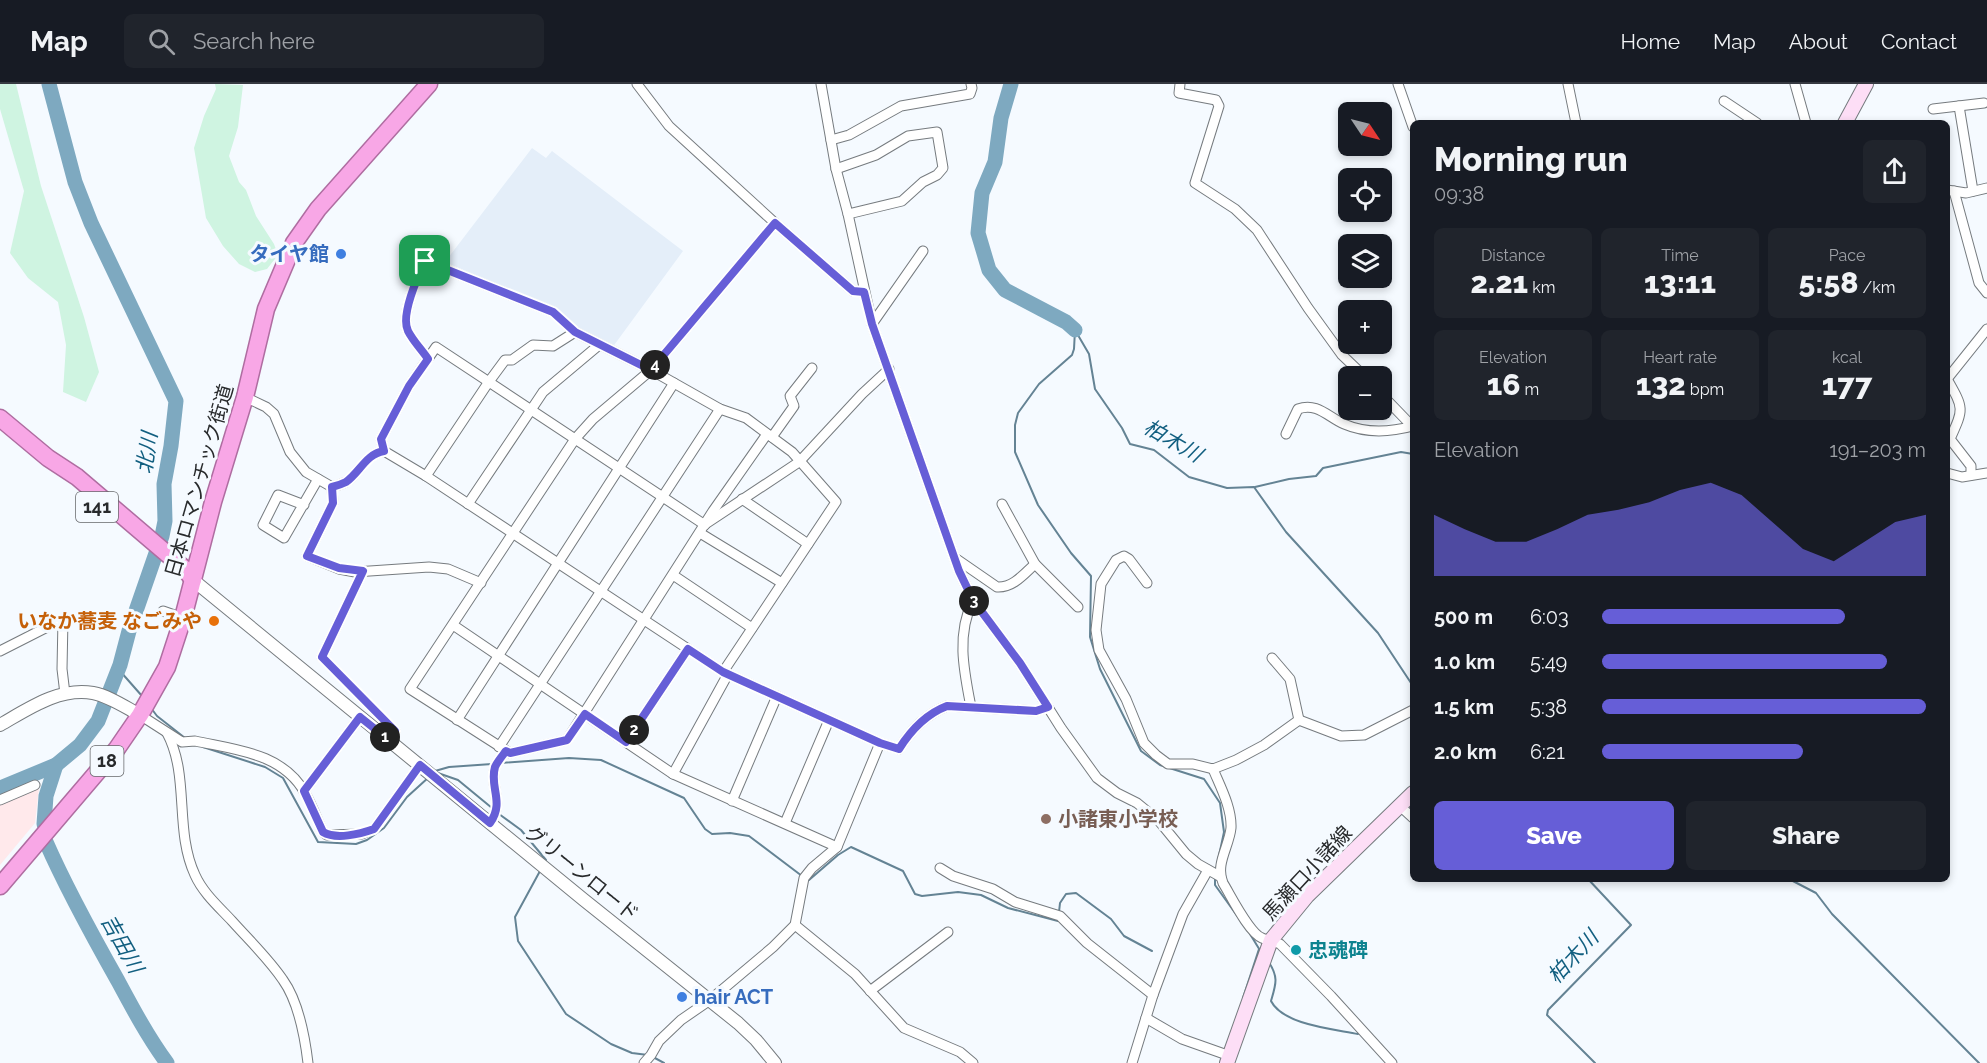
<!DOCTYPE html>
<meta charset="utf-8">
<style>
body{margin:0;font-family:Raleway,"Noto Sans JP",sans-serif;background:#20242c;color:#f1f3f6;height:100vh;display:flex;flex-direction:column;font-size:22px;white-space:nowrap}
*{box-sizing:border-box;margin:0}
p{font-size:20px;color:#9ea1a6}
.icon{flex:none;width:33px;height:33px;fill:none;stroke:currentColor;stroke-width:2;stroke-linecap:round;stroke-linejoin:round}
.map{position:relative;flex:1;overflow:hidden}
.sheet{position:absolute;left:1410px;top:36px;width:540px;height:762px;display:flex;flex-direction:column;background:#171b24;border-radius:9px;box-shadow:0 3px 9px #0003}
.sheet>*{flex:none}
.needle{width:39px;rotate:125deg}
.controls{position:absolute;left:1338px;top:18px;display:grid;gap:12px}
.controls a{display:grid;place-items:center;width:54px;height:54px;border-radius:9px;background:#171b24;box-shadow:0 3px 9px #0003;font-size:30px}
.pin{position:absolute;display:grid;place-items:center;width:51px;height:51px;color:#fff;margin:-26px;border-radius:12px;box-shadow:0 3px 9px #0006}
.km{position:absolute;width:30px;height:30px;margin:-15px;border-radius:50%;background:#222;color:#fff;font-size:16px;line-height:30px;text-align:center}
.round{display:grid;place-items:center;flex:none;width:63px;height:63px;border-radius:9px;background:#20242c}
.head{display:flex;align-items:center;justify-content:space-between;height:102px;padding:0 24px}
h1{font-size:33px;font-weight:800;line-height:45px}
.stats{display:grid;grid-template-columns:repeat(3,1fr);gap:9px;height:102px;padding:6px 24px}
.stats div{display:grid;align-content:center;border-radius:9px;background:#20242c;text-align:center}
.stats b{font-size:30px;font-weight:800}
.stats small{font-size:16px;font-weight:400}
.stats p{font-size:16px}
.chart{height:168px;padding:12px 24px}
.chart p{display:flex;justify-content:space-between}
.chart svg{width:100%;height:108px;margin-top:6px;fill:#665ed7;opacity:.7}
.primary-button{display:flex;gap:12px;margin-top:auto;padding:12px 24px}
.primary-button a{flex:1;height:69px;border-radius:9px;background:#665ed7;color:#fff;font-size:24px;font-weight:800;line-height:69px;text-align:center}
.primary-button a+a{background:#20242c;color:#f1f3f6}
ul{padding:0 24px;list-style:none;font-size:20px}
li{display:grid;grid-template-columns:96px 72px 1fr;align-items:center;height:45px}
li i{height:15px;border-radius:8px;background:#665ed7}
header{display:flex;align-items:center;gap:36px;box-sizing:border-box;height:84px;padding:0 30px;background:#171b24;border-bottom:2px solid #363941}
header strong{font-size:28px}
nav{display:flex;gap:33px;margin-inline-start:auto;font-size:21px}
.search{width:420px;height:54px;background:#20242c;display:flex;align-items:center;gap:15px;box-sizing:border-box;padding:0 21px;border-radius:9px;color:#9ea1a6;font-size:22px}
.map>svg:first-child{display:block}
.commercial{fill:#ffe9eb}
.built{fill:#e4eef9}
.green{fill:#cff4e1}
.lines{fill:none;stroke-linecap:round;stroke-linejoin:round}
.stream{stroke:#648394;stroke-width:2}
.river{stroke:#7ea9c0;stroke-width:15}
.minor-casing{stroke:#767b7f;stroke-width:11}
.tertiary-casing{stroke:#767b7f;stroke-width:14}
.secondary-casing{stroke:#767b7f;stroke-width:16}
.trunk-casing{stroke:#af6da1;stroke-width:19}
.minor{stroke:#fff;stroke-width:9}
.tertiary{stroke:#fff;stroke-width:12}
.secondary{stroke:#fddef6;stroke-width:14}
.trunk{stroke:#f8a7e6;stroke-width:16}
.route-casing{stroke:#fff;stroke-width:12}
.route{stroke:#665ed7;stroke-width:8}
.shop-dot{fill:#3f7fe0;stroke:#f5faff;stroke-width:2}
.food-dot{fill:#e8710a;stroke:#f5faff;stroke-width:2}
.education-dot{fill:#8d6e63;stroke:#f5faff;stroke-width:2}
.culture-dot{fill:#0f9aa8;stroke:#f5faff;stroke-width:2}
.labels{text-anchor:middle;stroke-width:6;stroke-linejoin:round;paint-order:stroke}
.shield{fill:#f5faff;stroke:#66686b;stroke-width:1.5}
.shield-label{font-size:18px;font-weight:bold;fill:#282a2c}
.shop-label{font-size:20px;font-weight:bold;fill:#366cbe;stroke:#f5faff;text-anchor:end}
.street-label{font-size:20px;fill:#282a2c;stroke:#f5faff}
.food-label{font-size:20px;font-weight:bold;fill:#c56008;stroke:#f5faff;text-anchor:end}
.education-label{font-size:20px;font-weight:bold;fill:#785e54;stroke:#f5faff;text-anchor:start}
.culture-label{font-size:20px;font-weight:bold;fill:#0d838f;stroke:#f5faff;text-anchor:start}
.water-label{font-size:21px;font-style:italic;fill:#125f80;stroke:#f5faff}
</style>
<header>
<strong>Map</strong>
<div class="search"><svg class="icon" aria-label="search" viewBox="0 0 24 24"><circle cx="10" cy="10" r="6"/><path d="M15 15l6 6"/></svg>Search here</div>
<nav><a>Home</a><a>Map</a><a>About</a><a>Contact</a></nav>
</header>
<div class="map">
<svg width="1987" height="979" viewBox="0 0 1987 979">
<rect width="100%" height="100%" fill="#f5faff"/>
<!-- commercial -->
<path class="commercial" d="M39,704L35,739L0,781V717Z"/>
<!-- built -->
<path class="built" d="M532,64L546,74L552,67L683,167L612,264L583,250L553,225L445,178Z"/>
<!-- green -->
<g class="green">
<path d="M0,0H16L41,102L84,233L99,288L86,318L63,308L66,261L58,218L28,194L10,169L24,107L0,25Z"/>
<path d="M215,0L243,1L238,43L229,72L239,98L246,106L256,132L274,160L278,171L267,185L255,188L239,180L223,162L206,134L194,64L204,32L216,5Z"/>
</g>
<g class="lines">
<!-- stream -->
<g class="stream">
<path d="M1075,246L1074,265L1072,271L1039,300L1018,329L1015,341V368L1038,421L1071,469L1091,492L1090,553L1100,585L1141,667L1160,681L1204,695L1220,719L1224,748L1216,786"/>
<path d="M1075,246L1089,270L1095,305L1122,344L1130,360L1154,366L1189,393L1227,404L1254,403L1286,448L1378,549L1413,602"/>
<path d="M1255,403L1289,395L1316,392L1323,384L1401,368L1413,370"/>
<path d="M120,581V587L142,612"/>
<path d="M151,624L157,632L185,654"/>
<path d="M203,663L265,683L283,694L318,758L356,760L367,756L384,744L407,713L429,693"/>
<path d="M500,679L569,674L601,676L684,714L705,745L712,750L730,749L749,752L802,792"/>
<path d="M435,687L449,683L492,680"/>
<path d="M435,688L458,696L492,724"/>
<path d="M499,730L521,746L546,776L545,779"/>
<path d="M540,787L515,833L518,857L566,930L611,960L632,969L648,971"/>
<path d="M1215,792V801L1238,833"/>
<path d="M807,795L809,796L838,771L851,763L903,787L915,810L922,812L958,808L981,811L1008,824L1058,837V833"/>
<path d="M1588,795L1631,841L1548,926L1547,931L1595,979"/>
<path d="M1789,795L1816,809L1832,830L1979,979"/>
<path d="M1059,828L1060,819L1066,810L1076,809L1111,835L1124,852L1152,867"/>
<path d="M1250,850L1261,868"/>
<path d="M1268,877C1279,893 1276,900 1271,917C1283,941 1334,945 1358,950"/>
<path d="M1243,914L1259,865"/>
<path d="M653,973L664,979"/>
</g>
<!-- river -->
<g class="river">
<path d="M1011,0L1001,34L995,78L982,109L978,149L989,186L1005,206L1066,238L1075,246"/>
<path d="M0,704L56,681L80,661L98,637L120,581L129,547L162,452L165,437L164,400L171,362L176,317L91,139L75,98L49,0"/>
<path d="M44,740L46,712L56,681"/>
<path d="M46,758C67,806 92,851 118,897C133,925 148,953 167,979"/>
</g>
<defs>
<g id="minor">
<path d="M637,0L669,42L775,139L853,207L864,208"/>
<path d="M821,0L836,85L848,130L872,240L959,487L973,516L1020,579L1061,644L1097,694L1117,709L1137,719L1159,737L1186,770L1198,780L1221,793"/>
<path d="M1180,0L1179,9L1216,16L1219,22L1195,99L1235,125L1257,146L1308,224L1342,271L1364,292"/>
<path d="M1398,0L1413,43"/>
<path d="M1568,0L1576,39"/>
<path d="M1795,0L1806,39"/>
<path d="M1724,17L1757,39"/>
<path d="M1959,22L1973,107"/>
<path d="M1933,25L1984,19"/>
<path d="M831,56L849,51L901,22L970,10L972,4L971,0"/>
<path d="M836,85L876,71L908,52L937,48L943,84L937,91L923,98L902,117L848,130"/>
<path d="M1947,106L1966,109L1987,104"/>
<path d="M1954,107L1979,199L1987,209"/>
<path d="M872,240L923,167"/>
<path d="M428,275C422,266 413,257 408,247C400,231 418,192 425,177L553,228L575,248"/>
<path d="M1947,295C1964,325 1964,324 1950,355L1971,382V391"/>
<path d="M1947,295L1987,245"/>
<path d="M1382,311L1412,342"/>
<path d="M245,313L266,323L274,330L290,368L306,388L332,403"/>
<path d="M767,350L713,427L567,656L510,669L410,605L575,355L593,335L651,286L775,139"/>
<path d="M1286,350L1298,325C1317,318 1328,333 1344,340C1367,350 1391,348 1413,342"/>
<path d="M772,353L794,322L790,312L812,284"/>
<path d="M384,367L381,355L409,302L436,263L705,441"/>
<path d="M1947,389L1962,393L1987,389"/>
<path d="M426,392L488,299L505,276H512L533,261L553,262L575,248L651,286L720,325L746,334L792,368L836,418L723,588"/>
<path d="M332,403C336,402 342,400 346,398C360,388 366,370 384,367L426,392L723,588L880,659L899,665C911,646 926,630 947,622L1036,627L1048,623"/>
<path d="M332,403L333,419L307,472L339,485L355,488L429,483L448,485L481,499"/>
<path d="M742,415L808,460"/>
<path d="M468,420L543,308L599,261"/>
<path d="M1002,420L1035,480L1078,523"/>
<path d="M304,421L278,411L263,441L284,454L318,395"/>
<path d="M707,439L799,378L862,310L889,285"/>
<path d="M700,449L782,499"/>
<path d="M955,474L997,503C1013,504 1024,490 1035,480"/>
<path d="M363,487L322,573L395,647L390,657"/>
<path d="M673,491L752,544"/>
<path d="M1147,499L1129,475L1124,472L1116,476L1101,500L1096,546L1099,566L1126,615L1144,659L1156,671L1168,680H1193L1213,685L1236,676L1264,661L1299,636L1341,652L1364,651L1413,626"/>
<path d="M163,527L183,534"/>
<path d="M453,541L673,690L837,763"/>
<path d="M0,567L63,535L62,585L65,610"/>
<path d="M1272,574L1290,595L1299,636"/>
<path d="M971,623C964,587 956,551 973,516"/>
<path d="M140,631L182,658L195,657C236,666 283,669 305,709C312,721 317,735 323,748L327,751L362,750L374,745L420,681"/>
<path d="M457,636L674,299"/>
<path d="M167,649C190,692 174,746 195,791C203,809 219,823 232,837C249,856 269,875 283,896C298,917 305,954 308,979"/>
<path d="M626,658L688,565"/>
<path d="M499,663L720,325"/>
<path d="M1213,685C1220,702 1232,724 1231,744C1229,763 1215,780 1223,799C1231,812 1249,849 1262,854C1268,857 1274,857 1280,860L1331,912L1392,979"/>
<path d="M673,690L728,590"/>
<path d="M304,707L360,633"/>
<path d="M0,716L35,701"/>
<path d="M732,717L777,612"/>
<path d="M1400,722L1413,734"/>
<path d="M490,739C505,718 489,703 495,683C497,678 503,671 506,667"/>
<path d="M785,739L829,636"/>
<path d="M940,784L953,792L993,805L1015,818L1060,832L1087,859L1153,911"/>
<path d="M795,841L855,890L904,944L960,968L973,979"/>
<path d="M870,907L948,848"/>
<path d="M1146,934L1182,955L1230,972"/>
<path d="M644,979L651,971L659,957L681,936L710,916L773,863L795,841L804,794L812,784L837,763L880,659"/>
<path d="M1132,979L1153,911L1183,830L1208,786"/>
</g>
<g id="tertiary">
<path d="M193,496L584,816L738,939L756,956L775,979"/>
<path d="M0,641C28,625 59,603 93,609C109,612 125,623 140,631"/>
</g>
<g id="secondary">
<path d="M1845,39L1866,0"/>
<path d="M1227,979L1271,856L1307,812L1413,709"/>
</g>
<g id="trunk">
<path d="M0,334L48,374L77,393L186,486L193,496"/>
<path d="M0,802L116,666L140,631L167,583L183,534L213,418L245,313L266,225L294,159L318,125L429,0"/>
</g>
</defs>
<!-- minor casing -->
<use href="#minor" class="minor-casing"/>
<!-- tertiary casing -->
<use href="#tertiary" class="tertiary-casing"/>
<!-- secondary casing -->
<use href="#secondary" class="secondary-casing"/>
<!-- trunk casing -->
<use href="#trunk" class="trunk-casing"/>
<!-- minor -->
<use href="#minor" class="minor"/>
<!-- tertiary -->
<use href="#tertiary" class="tertiary"/>
<!-- secondary -->
<use href="#secondary" class="secondary"/>
<!-- trunk -->
<use href="#trunk" class="trunk"/>
</g>
<g class="lines">
<defs>
<path id="route" d="M775,139L853,207L864,208L872,240L959,487L973,516L1020,579L1048,623L1036,627L947,622C926,630 911,646 899,665L880,659L723,588L688,565L626,658L585,630L567,656L510,669L506,667C503,671 497,678 495,683C489,703 505,718 490,739L420,681L374,745C360,750 336,756 323,748L304,707L360,633L390,657L395,647L322,573L363,487L339,484L307,472L333,419L332,403C336,402 342,400 346,398C360,388 366,370 384,367L381,355L409,302L428,275C422,266 413,257 408,247C400,231 418,192 425,177L553,228L575,248L651,286Z"/>
</defs>
<!-- route casing -->
<use href="#route" class="route-casing"/>
<!-- route -->
<use href="#route" class="route"/>
</g>
<!-- markers -->
<g class="shop-dot">
<circle cx="341" cy="170" r="6"/>
<circle cx="682" cy="913" r="6"/>
</g>
<circle class="food-dot" cx="214" cy="537" r="6"/>
<circle class="education-dot" cx="1046" cy="735" r="6"/>
<circle class="culture-dot" cx="1296" cy="866" r="6"/>
<g class="labels">
<!-- shield labels -->
<g class="shield">
<rect x="76" y="408" width="42" height="30" rx="4.5"/>
<rect x="90.5" y="662" width="33" height="30" rx="4.5"/>
</g>
<g class="shield-label">
<text x="97" y="429">141</text>
<text x="107" y="683">18</text>
</g>
<!-- shop labels -->
<g class="shop-label">
<text x="329" y="177">タイヤ館</text>
<text x="694" y="920" text-anchor="start">hair ACT</text>
</g>
<!-- street labels -->
<g class="street-label">
<text transform="translate(199 397) rotate(-74)" y="7">日本ロマンチック街道</text>
<text transform="translate(582 789) rotate(39)" y="7">グリーンロード</text>
<text transform="translate(1307 789) rotate(-47)" y="7">馬瀬口小諸線</text>
</g>
<!-- food labels -->
<g class="food-label">
<text x="202" y="544">いなか蕎麦 なごみや</text>
</g>
<!-- education labels -->
<g class="education-label">
<text x="1058" y="742">小諸東小学校</text>
</g>
<!-- culture labels -->
<g class="culture-label">
<text x="1308" y="873">忠魂碑</text>
</g>
<!-- water labels -->
<g class="water-label">
<text transform="translate(1173 357) rotate(30)" y="7">柏木川</text>
<text transform="translate(147 369) rotate(-82)" y="7">北川</text>
<text transform="translate(122 860) rotate(61)" y="7">吉田川</text>
<text transform="translate(1573 873) rotate(-47)" y="7">柏木川</text>
</g>
</g>
</svg>
<div class="controls">
<a><svg class="needle" viewBox="-14 -14 28 28"><path d="M0-13l5 13h-10z" fill="#e53935"/><path d="M0 13l5-13h-10z" fill="#9ea1a6"/></svg></a>
<a><svg class="icon" aria-label="locate" viewBox="0 0 24 24"><circle cx="12" cy="12" r="6"/><path d="M12 2v4M12 18v4M2 12h4M18 12h4"/></svg></a>
<a><svg class="icon" aria-label="layers" viewBox="0 0 24 24"><path d="M12 4l9 5-9 5-9-5zM3 14l9 5 9-5"/></svg></a>
<a>+</a>
<a>−</a>
</div>
<div class="pin" style="left:425px;top:177px;background:#1e9e55"><svg class="icon" aria-label="arrive" viewBox="0 0 24 24"><path d="M6 21V4h12l-3 4 3 4H6"/></svg></div>
<b class="km" style="left:385px;top:653px">1</b>
<b class="km" style="left:634px;top:646px">2</b>
<b class="km" style="left:974px;top:517px">3</b>
<b class="km" style="left:655px;top:281px">4</b>
<section class="sheet">
<div class="head"><div><h1>Morning run</h1><p>09:38</p></div><a class="round"><svg class="icon" aria-label="share" viewBox="0 0 24 24"><path d="M12 15V3M7 8l5-5 5 5M5 13v7h14v-7"/></svg></a></div>
<div class="stats">
<div><p>Distance</p><b>2.21<small> km</small></b></div>
<div><p>Time</p><b>13:11</b></div>
<div><p>Pace</p><b>5:58<small> /km</small></b></div>
</div>
<div class="stats">
<div><p>Elevation</p><b>16<small> m</small></b></div>
<div><p>Heart rate</p><b>132<small> bpm</small></b></div>
<div><p>kcal</p><b>177</b></div>
</div>
<div class="chart"><p><span>Elevation</span>191–203 m</p>
<svg viewBox="0 0 160 44" preserveAspectRatio="none"><path d="M0 44V19L10 25L20 30L30 30L40 25L50 19L60 17L70 14L80 9L90 6L100 11L110 22L120 33L130 38L140 30L150 22L160 19V44z"/></svg>
</div>
<ul>
<li><b>500 m</b>6:03<i style="width:75%"></i></li>
<li><b>1.0 km</b>5:49<i style="width:88%"></i></li>
<li><b>1.5 km</b>5:38<i style="width:100%"></i></li>
<li><b>2.0 km</b>6:21<i style="width:62%"></i></li>
</ul>
<div class="primary-button"><a>Save</a><a>Share</a></div>
</section>
</div>
